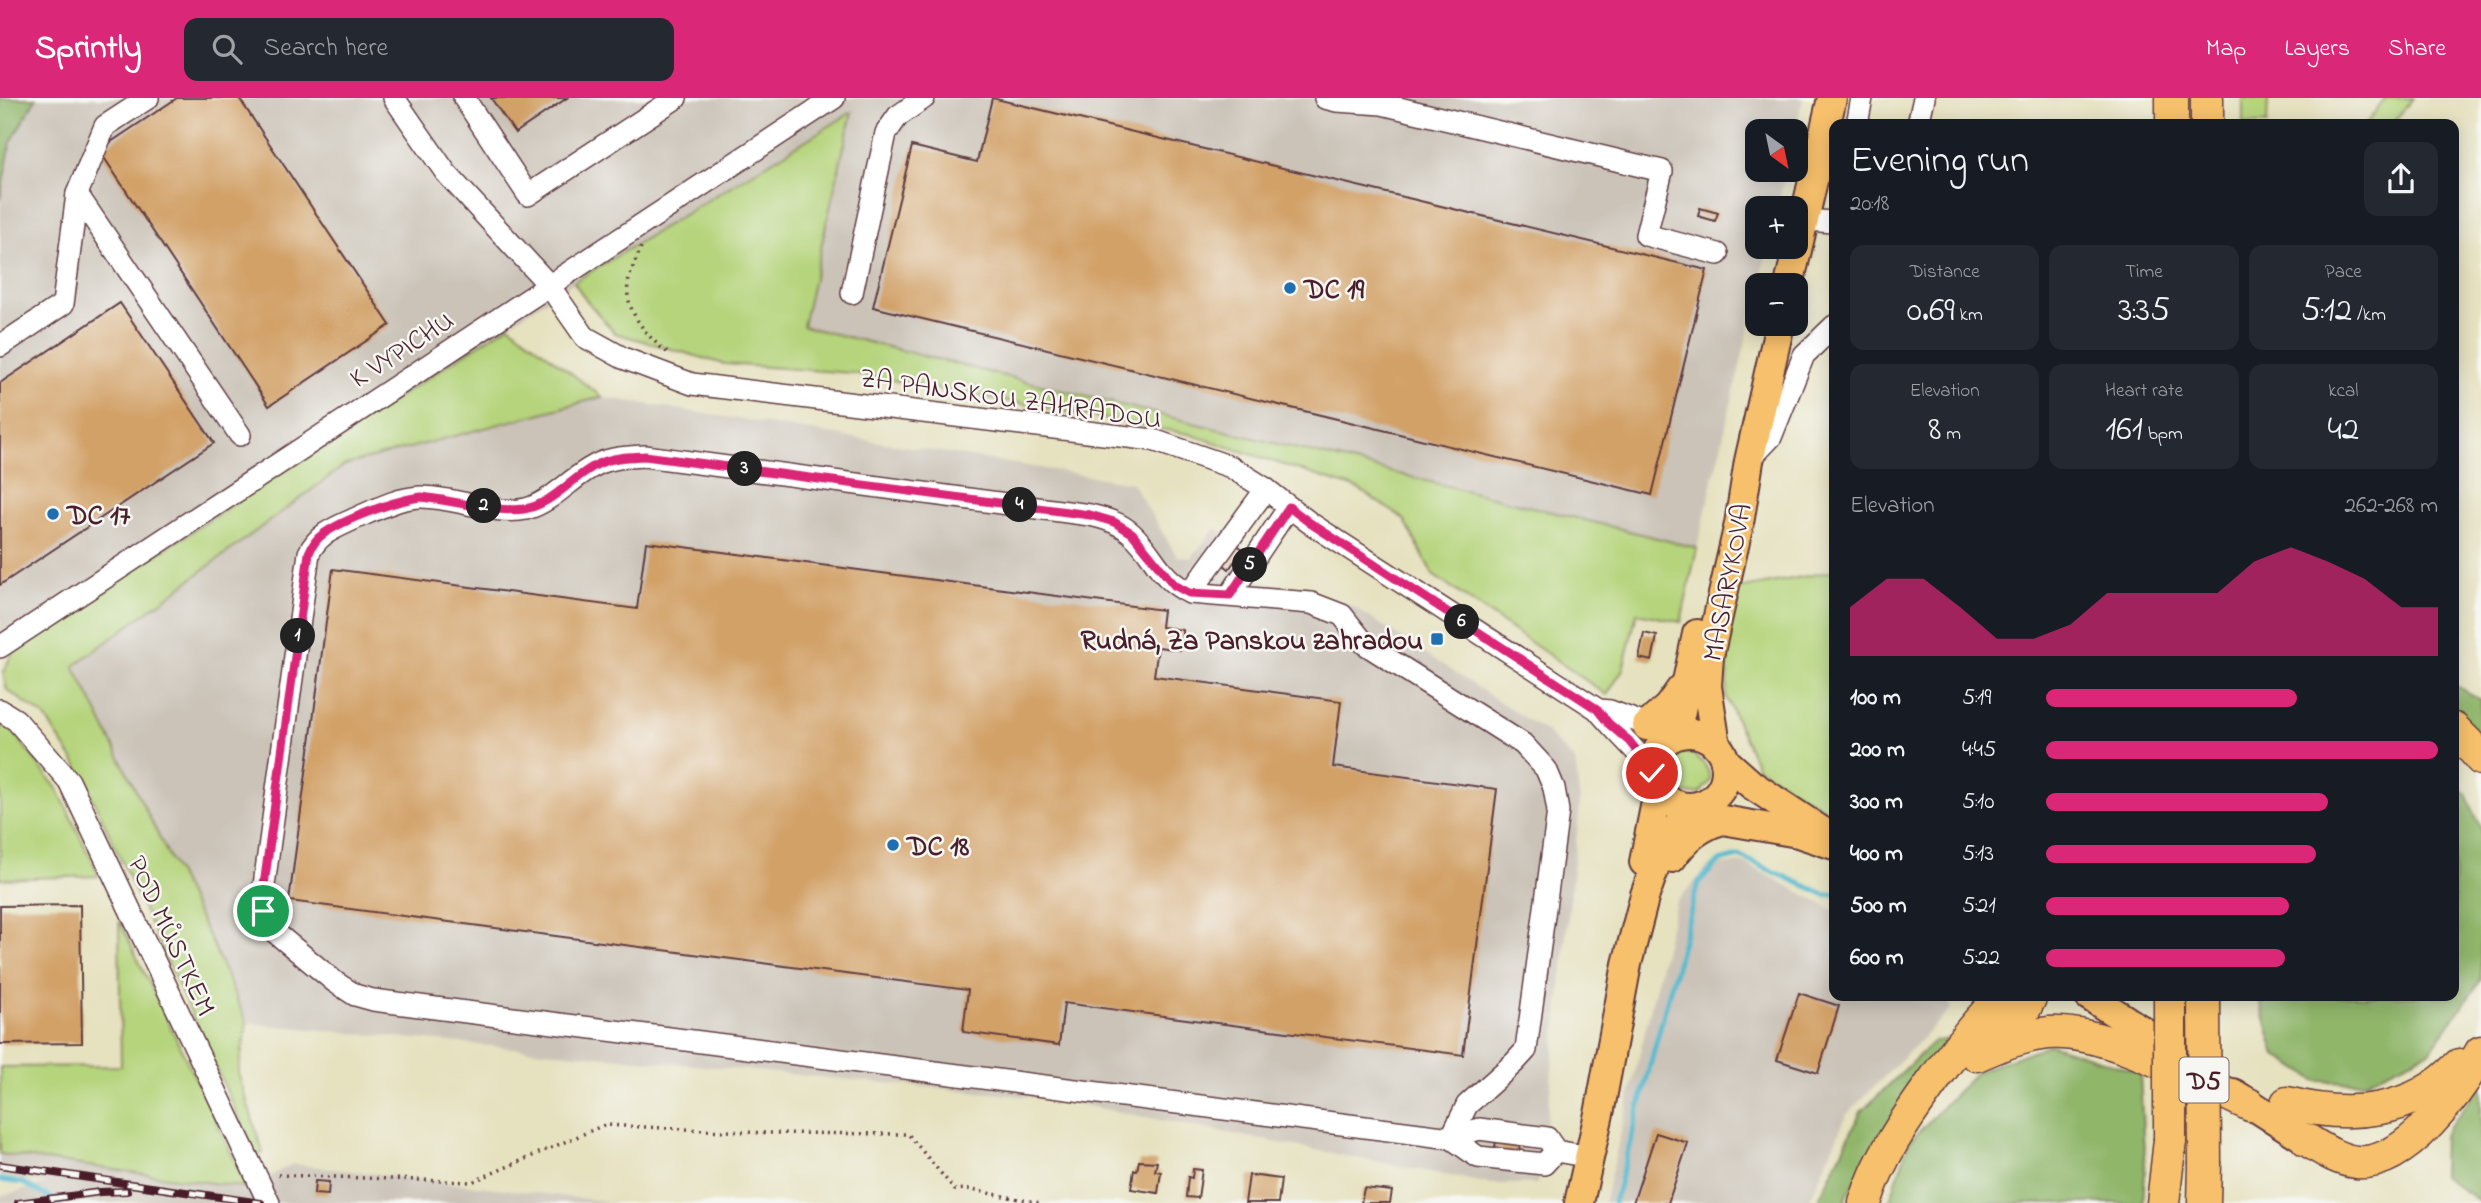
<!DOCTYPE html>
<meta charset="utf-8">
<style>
body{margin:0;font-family:"Indie Flower",sans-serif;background:#242831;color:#f1f3f6;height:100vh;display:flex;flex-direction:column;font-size:26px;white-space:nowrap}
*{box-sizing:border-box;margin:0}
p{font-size:23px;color:#9ea1a6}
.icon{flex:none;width:38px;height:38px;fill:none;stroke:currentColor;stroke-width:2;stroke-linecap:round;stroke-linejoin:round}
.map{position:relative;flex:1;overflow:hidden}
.details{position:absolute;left:1829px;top:21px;width:630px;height:882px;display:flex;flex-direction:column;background:#171b24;border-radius:14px;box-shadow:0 4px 18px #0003}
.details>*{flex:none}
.needle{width:46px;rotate:147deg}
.controls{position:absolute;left:1745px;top:21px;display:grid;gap:14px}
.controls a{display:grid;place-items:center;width:63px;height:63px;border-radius:14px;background:#171b24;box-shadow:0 4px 18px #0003;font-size:35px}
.pin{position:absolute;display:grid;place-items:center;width:60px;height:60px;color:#fff;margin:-30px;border:4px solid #fff;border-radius:50%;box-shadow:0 2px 7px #0007}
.km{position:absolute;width:35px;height:35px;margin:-18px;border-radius:50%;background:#222;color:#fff;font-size:19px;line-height:35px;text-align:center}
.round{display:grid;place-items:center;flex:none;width:74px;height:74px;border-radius:14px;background:#242831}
.headline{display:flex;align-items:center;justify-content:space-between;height:119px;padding:0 21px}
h1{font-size:38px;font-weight:600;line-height:52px}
.figures{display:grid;grid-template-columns:repeat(3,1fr);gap:10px;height:119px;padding:7px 21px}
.figures div{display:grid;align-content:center;border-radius:14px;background:#242831;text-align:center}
.figures b{font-size:35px;font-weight:600}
.figures small{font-size:19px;font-weight:400}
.figures p{font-size:19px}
.chart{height:196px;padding:14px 21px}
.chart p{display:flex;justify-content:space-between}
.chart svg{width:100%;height:126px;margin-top:7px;fill:#db2777;opacity:.7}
ul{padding:0 21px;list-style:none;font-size:23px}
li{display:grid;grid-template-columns:112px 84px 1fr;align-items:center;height:52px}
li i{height:18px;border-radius:9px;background:#db2777}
header{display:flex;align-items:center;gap:42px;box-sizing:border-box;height:98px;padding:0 35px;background:#db2777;color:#fff}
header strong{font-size:33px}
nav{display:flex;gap:38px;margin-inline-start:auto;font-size:24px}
.search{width:490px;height:63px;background:#242831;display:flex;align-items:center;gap:18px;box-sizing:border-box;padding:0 24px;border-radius:14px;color:#9ea1a6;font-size:26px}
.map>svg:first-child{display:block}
.industrial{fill:#cbc3b8}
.green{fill:#b5d47b;stroke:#807a53;stroke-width:2}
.forest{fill:#90b66b;stroke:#6d6a4b;stroke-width:2}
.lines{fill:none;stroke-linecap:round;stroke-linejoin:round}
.stream{stroke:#52bacf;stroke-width:5}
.building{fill:#d2a168}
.minor-casing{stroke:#613c41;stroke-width:24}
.major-casing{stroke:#613c41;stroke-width:32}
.highway-casing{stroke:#613c41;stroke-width:35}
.path{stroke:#613c41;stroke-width:3.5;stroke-dasharray:2 5;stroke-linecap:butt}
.minor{stroke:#fff;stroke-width:21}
.major{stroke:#f7c06c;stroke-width:28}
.highway{stroke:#f7c06c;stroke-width:32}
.rail-casing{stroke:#4a1f2b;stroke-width:8}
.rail{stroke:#f6f6f2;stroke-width:5;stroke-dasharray:16;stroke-linecap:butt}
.highway-bridge-casing{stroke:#613c41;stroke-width:35;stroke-linecap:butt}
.highway-bridge{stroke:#f7c06c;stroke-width:32}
.route-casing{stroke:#fff;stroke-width:14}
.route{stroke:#db2777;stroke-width:9}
.poi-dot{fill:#1f6fb2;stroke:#f6f6f2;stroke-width:2.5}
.labels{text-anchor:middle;stroke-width:5;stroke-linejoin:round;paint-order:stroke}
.shield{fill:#f6f6f2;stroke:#7e6067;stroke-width:2}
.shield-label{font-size:26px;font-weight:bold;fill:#4a1f2b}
.poi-label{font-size:28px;font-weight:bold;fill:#4a1f2b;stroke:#f6f6f2;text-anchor:start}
.street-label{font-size:28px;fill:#4a1f2b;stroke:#f6f6f2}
</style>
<header>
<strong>Sprintly</strong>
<div class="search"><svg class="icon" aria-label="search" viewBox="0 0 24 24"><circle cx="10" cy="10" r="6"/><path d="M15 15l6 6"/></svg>Search here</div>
<nav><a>Map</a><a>Layers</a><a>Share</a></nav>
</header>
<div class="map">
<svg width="2481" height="1105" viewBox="0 0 2481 1105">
<rect width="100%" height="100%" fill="#f6f6f2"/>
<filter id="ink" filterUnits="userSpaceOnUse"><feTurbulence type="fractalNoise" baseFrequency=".0143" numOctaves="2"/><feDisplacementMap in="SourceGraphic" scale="14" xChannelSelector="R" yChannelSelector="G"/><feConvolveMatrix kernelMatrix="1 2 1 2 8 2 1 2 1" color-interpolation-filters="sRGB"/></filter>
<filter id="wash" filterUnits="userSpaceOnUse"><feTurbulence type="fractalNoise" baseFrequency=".00686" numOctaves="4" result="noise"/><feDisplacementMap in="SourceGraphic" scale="28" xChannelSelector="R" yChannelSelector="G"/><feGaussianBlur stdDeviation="1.57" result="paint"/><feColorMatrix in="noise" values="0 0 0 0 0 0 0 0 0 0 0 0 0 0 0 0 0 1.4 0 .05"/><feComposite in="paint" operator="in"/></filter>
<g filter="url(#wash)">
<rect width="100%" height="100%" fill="#e6e1bf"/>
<!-- industrial -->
<g class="industrial">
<path d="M36,0H1803L1795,33H1757V72H1786L1777,110H1757V149H1768L1759,187H1757V196L1697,450L803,228L851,14L574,184L15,549L0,554V100L11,44Z"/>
<path d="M602,299L1132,385L1177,458L1191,460L1216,430L1257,459L1243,482L1299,489L1352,508L1546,634L1575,663L1580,705L1546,1031L1537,1086H1491L1052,1001L247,925L213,847L74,568L345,367Z"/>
<path d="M1744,765L1834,812V898H1948L1951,911L1847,1016L1811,1099V1105H1604L1676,804L1710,767Z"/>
<path d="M0,1056L248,1090L292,1066L619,1105H149L135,1103L113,1105H0V1098L47,1086L0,1078Z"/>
</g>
<!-- green -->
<g class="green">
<path d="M2243,0H2268L2267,26H2243Z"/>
<path d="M2386,0H2413L2392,26H2366Z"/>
<path d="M852,14L803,228L1697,450L1681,524L1637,515L1623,571L1607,597L1433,477L1404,421L1358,391L1189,336L852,275L724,266L615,235L586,202L574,184Z"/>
<path d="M509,227L602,299L345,367L74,568L213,847L247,925L238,975L263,1055L256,1057L80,672L44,618L7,592L3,575L15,549Z"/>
<path d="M1834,473V716L1758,670L1726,599L1733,492Z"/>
<path d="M0,627L11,631L58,692L99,778L0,781Z"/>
<path d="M1685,654C1699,656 1710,670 1710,683L1700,695C1664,702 1651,663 1685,654Z"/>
<path d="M119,822L248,1090L0,1056V969L121,968Z"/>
</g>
<!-- forest -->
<g class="forest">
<path d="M0,0H36L11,44L0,100Z"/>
<path d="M2454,587L2481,602V641L2454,619Z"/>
<path d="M2454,686L2466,696L2481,730V882L2430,953L2364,984L2317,983L2276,957L2258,898H2454Z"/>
<path d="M1949,941L1846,1098L1845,1105H1819L1820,1099L1861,1014L1933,944Z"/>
<path d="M2050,946L2140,975L2145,1074L2143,1105H1889L1909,1044L1976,974Z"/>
<path d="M2481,986V1104L2442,1078L2443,1038Z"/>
</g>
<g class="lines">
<!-- stream -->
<g class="stream">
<path d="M0,1082L23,1085L59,1105"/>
<path d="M1614,1105L1698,785L1720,763L1739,758L1826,797L1834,796"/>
</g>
</g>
<g id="blocks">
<!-- building -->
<g class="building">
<path d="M177,0H239L390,227L269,308L99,52Z"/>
<path d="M491,0H567L515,35Z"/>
<path d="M992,0L1707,172L1652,397L873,209L912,48L977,64Z"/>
<path d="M1700,110L1718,115L1715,123L1698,118Z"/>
<path d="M120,205L214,345L0,487V285Z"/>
<path d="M646,444L1163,512L1161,529L1183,532V546L1180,552L1158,549L1154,578L1341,603L1333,669L1497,691L1463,957L1064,905L1059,947L963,934L968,892L289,803L333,471L637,511Z"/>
<path d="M1236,446L1244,452L1240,459L1242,460L1238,467L1234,464L1229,471L1224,467L1228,460L1225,458Z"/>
<path d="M1644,535L1657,538L1652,563L1639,560Z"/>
<path d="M80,807L82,945L0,946V808Z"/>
<path d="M1799,895L1839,908L1818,975L1777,962Z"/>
<path d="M1656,1035L1688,1045L1668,1105H1633Z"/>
<path d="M1496,1043L1520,1045L1519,1055H1503V1051L1495,1049Z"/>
<path d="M1139,1063L1157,1064L1155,1073L1161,1074L1158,1095L1131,1091L1134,1072H1137Z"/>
<path d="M1193,1071L1202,1072L1198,1100L1186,1099L1188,1079L1192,1080Z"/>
<path d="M1249,1077L1281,1081L1278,1105H1245Z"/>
<path d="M315,1083L329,1084L328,1097L314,1096Z"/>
<path d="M1364,1090L1392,1093L1390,1105H1361Z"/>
</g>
</g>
</g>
<g filter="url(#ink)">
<use href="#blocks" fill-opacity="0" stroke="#613c41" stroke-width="2"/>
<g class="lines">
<defs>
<g id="minor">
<path d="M148,0L105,28L77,96L240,337"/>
<path d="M394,0L446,75L548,186L585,239L623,260L692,286L1153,342L1231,369L1266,391L1310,425L1597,611C1614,632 1634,649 1651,671"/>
<path d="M464,0L528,97L676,0"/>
<path d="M1325,0L1337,3L1382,6L1662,73L1646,137L1718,156"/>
<path d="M1857,26L1862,0"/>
<path d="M1918,26L1924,0"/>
<path d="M1804,122L1834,124"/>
<path d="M852,195L886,35L898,18L924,0"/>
<path d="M0,248L63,206L77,96"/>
<path d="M1750,361L1771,339L1804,257L1834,228"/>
<path d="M1190,495L1266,391"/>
<path d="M1230,497L1289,409"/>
<path d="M0,549L834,0"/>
<path d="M0,612L16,622L69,683L269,1105"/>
<path d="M1599,612L1610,613L1661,632"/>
<path d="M1556,1053L1544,1066L1478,1059L1451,1040L1467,1007L1514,965L1526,952L1558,713L1554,690L1546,671L1523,646L1365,546L1342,517L1311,505L1190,495C1157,479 1155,456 1131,435C1119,424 1105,421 1090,417L645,358C629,359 613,359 598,366C573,377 553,404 526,411C496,418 451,398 420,399C397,400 375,412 354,421C335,430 319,435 309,455L262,802L263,813L271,831L335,884L355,897L373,902L1451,1040L1479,1031L1547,1040L1556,1053L1590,1059"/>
</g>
<g id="major">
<path d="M1789,187L1832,0"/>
<path d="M1647,628L1668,609L1681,591"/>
<path d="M1672,633L1680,617L1697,536"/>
<circle cx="1689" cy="672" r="37"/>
<path d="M1716,647L1707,588L1709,558L1739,426L1749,363L1780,226"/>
<path d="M1725,663L1752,687L1826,736"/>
<path d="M1672,760C1685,741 1700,728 1723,722L1798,735L1834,747"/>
<path d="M1644,764L1658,694"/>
<path d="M2089,898L2186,961"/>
<path d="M2233,995L2307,1042"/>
<path d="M1579,1105L1600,1011L1627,866L1645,797L1660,755L1692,709"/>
</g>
<g id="highway">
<path d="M2172,26V0"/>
<path d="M2207,26V0"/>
<path d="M2454,631L2467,644L2481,661"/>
<path d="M1988,948L2023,914L2031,898"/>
<path d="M1977,957C2000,947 2024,937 2049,935C2107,931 2196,982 2250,1007"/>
<path d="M2287,1005C2349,1021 2413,1016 2459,967"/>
<path d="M2307,1042C2322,1051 2338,1062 2356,1064C2406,1069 2460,992 2481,954"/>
<path d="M1865,1105C1879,1059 1906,1021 1934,982C1955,953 1977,922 2003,898"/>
<path d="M2163,1105L2170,1042"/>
<path d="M2204,1105L2205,1066"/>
</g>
</defs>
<!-- minor casing -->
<use href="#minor" class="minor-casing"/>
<!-- major casing -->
<use href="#major" class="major-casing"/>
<!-- highway casing -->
<use href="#highway" class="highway-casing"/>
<!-- path -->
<g class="path">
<path d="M641,149C637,161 630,173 628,186C624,212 648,240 668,255"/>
<path d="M278,1077L472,1084L604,1027L766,1035L908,1036L955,1092L967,1091L1040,1105"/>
</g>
<!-- minor -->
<use href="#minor" class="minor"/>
<!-- major -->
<use href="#major" class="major"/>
<!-- highway -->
<use href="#highway" class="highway"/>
<defs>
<g id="rail">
<path d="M0,1067L261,1105"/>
<path d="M18,1105L100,1094L127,1093"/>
</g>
</defs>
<!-- rail casing -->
<use href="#rail" class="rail-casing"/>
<!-- rail -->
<use href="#rail" class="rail"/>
<defs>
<g id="highway-bridge">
<path d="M2170,898V1042"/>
<path d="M2204,898L2205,1066"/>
</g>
</defs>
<!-- highway-bridge casing -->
<use href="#highway-bridge" class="highway-bridge-casing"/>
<!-- highway-bridge -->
<use href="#highway-bridge" class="highway-bridge"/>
</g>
</g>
<g class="lines" filter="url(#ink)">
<defs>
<path id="route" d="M263,813L262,802L309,455C312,448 316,441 322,437C342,422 398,401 422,399C448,402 501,415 524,411C552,407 573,378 598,366C613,359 629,359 645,358L1090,417L1114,424L1132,435L1174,487L1189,495L1230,497L1289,409L1310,425L1597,611L1609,626L1629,643L1651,671L1652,675"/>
</defs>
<!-- route casing -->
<use href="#route" class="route-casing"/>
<!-- route -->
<use href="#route" class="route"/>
</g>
<!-- markers -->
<g class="poi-dot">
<circle cx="1290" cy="190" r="7"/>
<circle cx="53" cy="416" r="7"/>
<rect x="1430" y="534" width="14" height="14" rx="3.5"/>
<circle cx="893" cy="747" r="7"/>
</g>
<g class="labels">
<!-- shield labels -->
<rect class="shield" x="2179.5" y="959.5" width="49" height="45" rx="5"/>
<g class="shield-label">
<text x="2204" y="991">D5</text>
</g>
<!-- poi labels -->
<g class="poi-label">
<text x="1304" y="200">DC 19</text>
<text x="67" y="426">DC 17</text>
<text x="1423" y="551" text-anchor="end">Rudná, Za Panskou zahradou</text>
<text x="907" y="757">DC 18</text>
</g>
<!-- street labels -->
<g class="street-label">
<text transform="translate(401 250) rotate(-33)" y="10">K VYPICHU</text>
<text transform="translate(1011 299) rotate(8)" y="10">ZA PANSKOU ZAHRADOU</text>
<text transform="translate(1726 484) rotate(-79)" y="10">MASARYKOVA</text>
<text transform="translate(173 837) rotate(65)" y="10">POD MŮSTKEM</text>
</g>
</g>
</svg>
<div class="controls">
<a><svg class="needle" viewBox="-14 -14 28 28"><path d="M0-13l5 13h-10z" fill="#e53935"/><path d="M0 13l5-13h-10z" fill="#9ea1a6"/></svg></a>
<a>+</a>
<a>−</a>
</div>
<div class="pin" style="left:263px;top:813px;background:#1e9e55"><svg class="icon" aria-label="arrive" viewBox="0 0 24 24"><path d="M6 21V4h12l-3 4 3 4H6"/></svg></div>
<div class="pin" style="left:1652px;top:675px;background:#d93025"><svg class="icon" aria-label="check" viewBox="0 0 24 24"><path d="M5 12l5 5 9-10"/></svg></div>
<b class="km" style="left:298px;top:538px">1</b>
<b class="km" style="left:484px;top:408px">2</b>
<b class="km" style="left:745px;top:371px">3</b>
<b class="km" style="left:1020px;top:407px">4</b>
<b class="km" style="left:1250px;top:467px">5</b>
<b class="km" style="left:1462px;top:524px">6</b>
<section class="details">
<div class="headline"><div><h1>Evening run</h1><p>20:18</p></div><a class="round"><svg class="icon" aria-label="share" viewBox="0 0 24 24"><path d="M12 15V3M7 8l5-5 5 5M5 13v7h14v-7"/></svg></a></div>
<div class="figures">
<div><p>Distance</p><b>0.69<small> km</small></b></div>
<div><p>Time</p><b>3:35</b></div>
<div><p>Pace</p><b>5:12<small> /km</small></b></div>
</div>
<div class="figures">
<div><p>Elevation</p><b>8<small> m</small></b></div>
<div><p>Heart rate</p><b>161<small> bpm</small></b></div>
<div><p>kcal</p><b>42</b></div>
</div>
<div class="chart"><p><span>Elevation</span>262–268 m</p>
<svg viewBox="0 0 160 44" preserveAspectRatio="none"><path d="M0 44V27L10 17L20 17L30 27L40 38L50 38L60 33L70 22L80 22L90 22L100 22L110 11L120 6L130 11L140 17L150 27L160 27V44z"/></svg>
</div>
<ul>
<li><b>100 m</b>5:19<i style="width:64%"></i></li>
<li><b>200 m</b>4:45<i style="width:100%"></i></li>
<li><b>300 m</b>5:10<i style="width:72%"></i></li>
<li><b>400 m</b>5:13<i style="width:69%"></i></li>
<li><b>500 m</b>5:21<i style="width:62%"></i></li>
<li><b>600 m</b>5:22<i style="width:61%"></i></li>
</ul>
</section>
</div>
